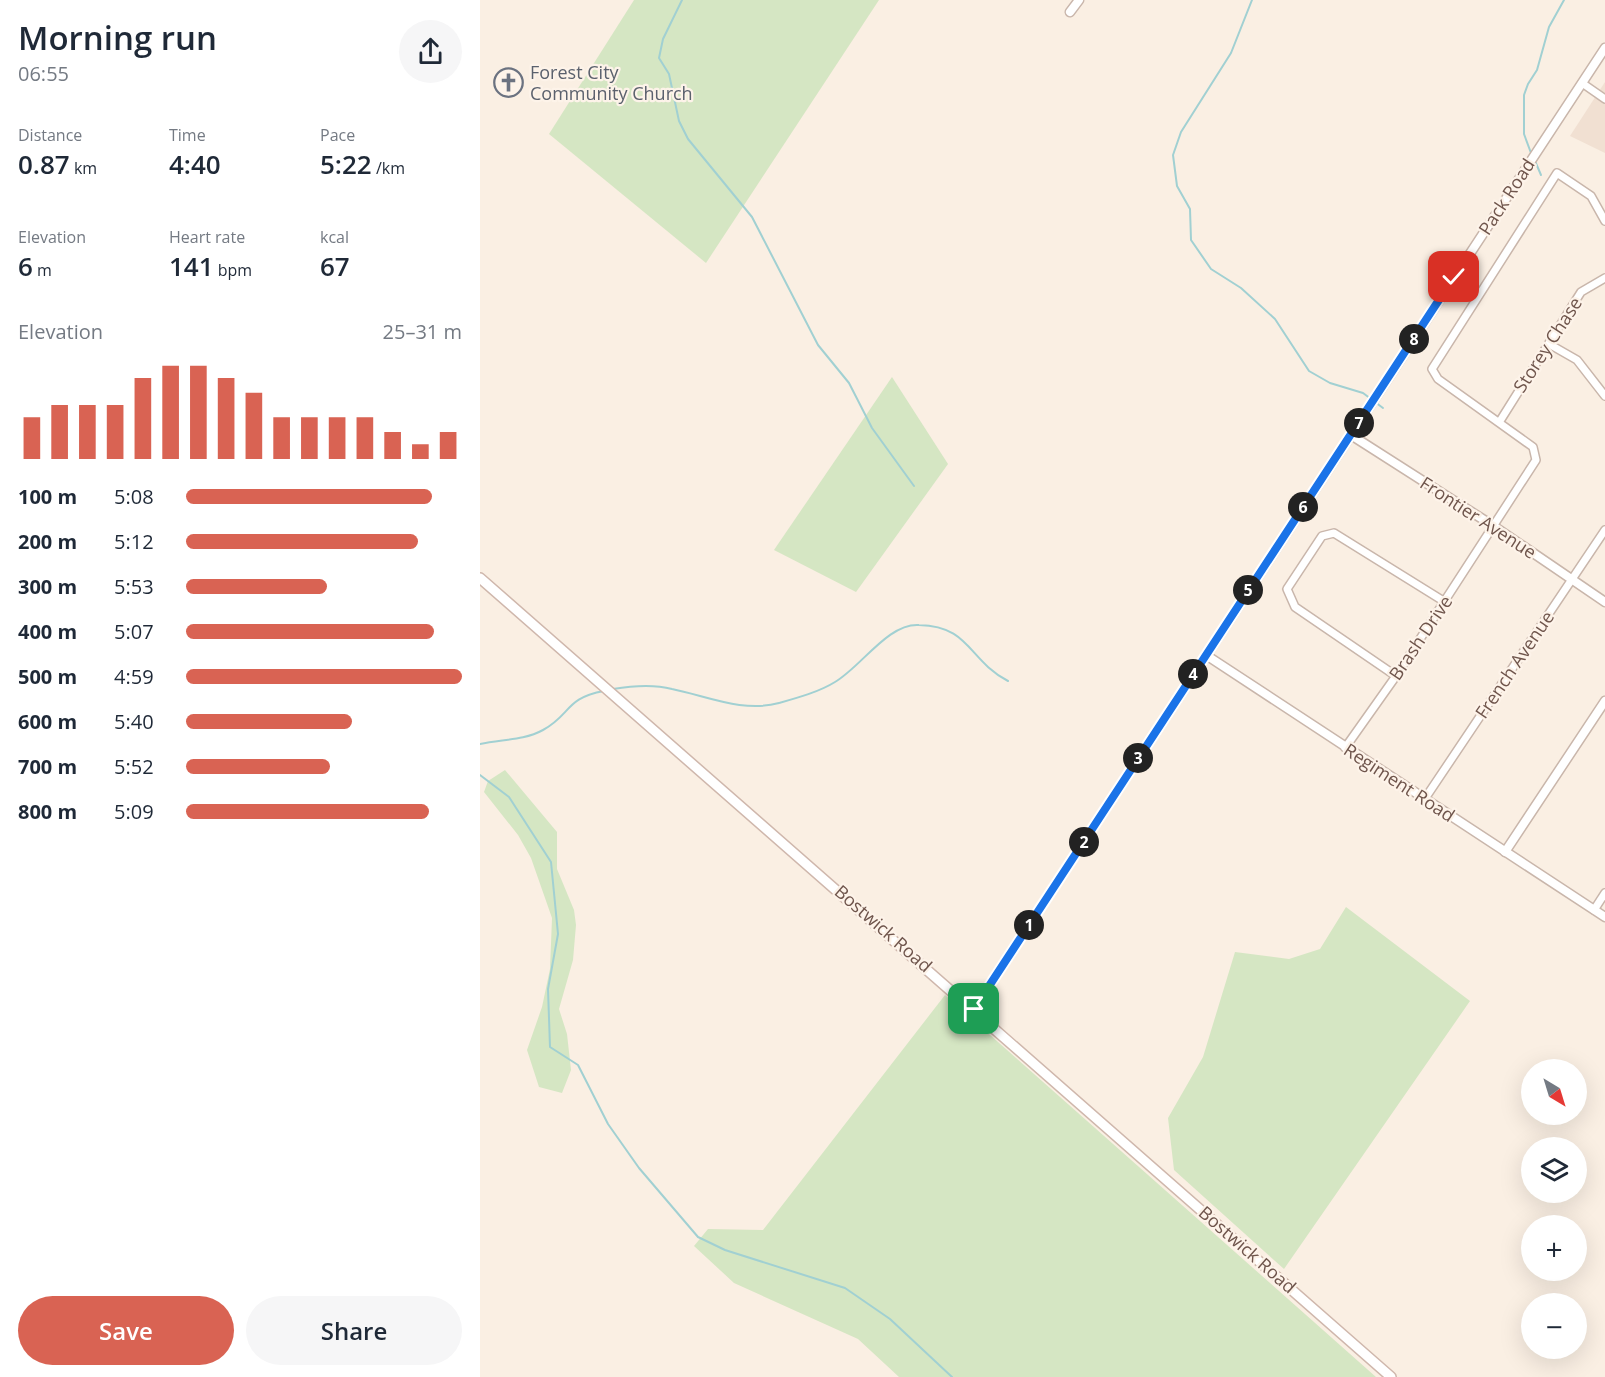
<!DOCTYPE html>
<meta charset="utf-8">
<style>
body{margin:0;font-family:"Open Sans",sans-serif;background:#f6f6f7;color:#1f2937;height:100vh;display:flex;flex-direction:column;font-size:22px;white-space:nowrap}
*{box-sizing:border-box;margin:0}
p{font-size:20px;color:#747a83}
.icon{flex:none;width:33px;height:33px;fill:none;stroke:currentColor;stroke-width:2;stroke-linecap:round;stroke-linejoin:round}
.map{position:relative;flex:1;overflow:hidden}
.drawer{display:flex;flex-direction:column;background:#fff;width:480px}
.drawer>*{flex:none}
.needle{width:39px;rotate:142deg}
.fabs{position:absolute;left:1041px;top:1059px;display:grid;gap:12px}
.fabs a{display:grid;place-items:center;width:66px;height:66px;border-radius:50%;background:#fff;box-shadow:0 6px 24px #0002;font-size:30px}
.pin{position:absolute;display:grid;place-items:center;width:51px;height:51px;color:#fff;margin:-26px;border-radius:12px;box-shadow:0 3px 9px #0006}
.km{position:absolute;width:30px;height:30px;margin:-15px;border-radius:50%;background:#222;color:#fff;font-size:16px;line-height:30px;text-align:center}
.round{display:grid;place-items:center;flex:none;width:63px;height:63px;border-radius:32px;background:#f6f6f7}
.summary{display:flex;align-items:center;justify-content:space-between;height:102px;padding:0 18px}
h1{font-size:33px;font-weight:600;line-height:45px}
.metrics{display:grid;grid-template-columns:repeat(3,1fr);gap:9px;height:102px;padding:6px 18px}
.metrics div{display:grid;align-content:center}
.metrics b{font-size:26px;font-weight:600}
.metrics small{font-size:16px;font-weight:400}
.metrics p{font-size:16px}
.chart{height:168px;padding:12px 18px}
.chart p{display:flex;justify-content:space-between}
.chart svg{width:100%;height:108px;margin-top:6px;stroke:#d96353;stroke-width:6}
.primary-button{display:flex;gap:12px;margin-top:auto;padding:12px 18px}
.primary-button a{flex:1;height:69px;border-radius:36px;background:#d96353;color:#fff;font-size:24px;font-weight:600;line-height:69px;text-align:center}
.primary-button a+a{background:#f6f6f7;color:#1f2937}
ul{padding:0 18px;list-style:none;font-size:20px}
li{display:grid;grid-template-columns:96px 72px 1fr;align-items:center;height:45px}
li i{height:15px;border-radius:8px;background:#d96353}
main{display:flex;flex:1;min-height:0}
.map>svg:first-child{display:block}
.residential{fill:#f1e0d2}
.green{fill:#d5e6c3}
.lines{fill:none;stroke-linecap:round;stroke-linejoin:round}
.stream{stroke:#a1d0d2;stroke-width:2}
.minor-casing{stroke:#c9b6ab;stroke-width:10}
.tertiary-casing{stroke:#c9b6ab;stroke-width:11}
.secondary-casing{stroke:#cfb7ac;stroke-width:12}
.minor{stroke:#fff;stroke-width:7}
.tertiary{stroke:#fff;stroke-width:8}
.secondary{stroke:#fff;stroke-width:9}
.route-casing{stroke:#fff;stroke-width:12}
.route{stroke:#1a73e8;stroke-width:8}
.labels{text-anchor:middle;stroke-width:4.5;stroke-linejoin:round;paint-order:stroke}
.worship-label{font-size:18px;fill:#5b616d;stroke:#fdf3e9;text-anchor:start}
.street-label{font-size:18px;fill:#6f554c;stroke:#fdf3e9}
</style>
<main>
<section class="drawer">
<div class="summary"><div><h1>Morning run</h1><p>06:55</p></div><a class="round"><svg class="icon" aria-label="share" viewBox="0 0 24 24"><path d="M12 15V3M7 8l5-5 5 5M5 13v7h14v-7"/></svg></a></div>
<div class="metrics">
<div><p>Distance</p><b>0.87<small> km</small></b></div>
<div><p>Time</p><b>4:40</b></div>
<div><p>Pace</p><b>5:22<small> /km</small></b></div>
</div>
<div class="metrics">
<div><p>Elevation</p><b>6<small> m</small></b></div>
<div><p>Heart rate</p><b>141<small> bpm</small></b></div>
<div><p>kcal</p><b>67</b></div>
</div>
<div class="chart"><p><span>Elevation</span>25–31 m</p>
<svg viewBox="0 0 160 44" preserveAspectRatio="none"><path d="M5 44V27M15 44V22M25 44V22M35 44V22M45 44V11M55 44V6M65 44V6M75 44V11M85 44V17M95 44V27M105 44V27M115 44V27M125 44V27M135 44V33M145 44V38M155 44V33"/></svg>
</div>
<ul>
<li><b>100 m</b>5:08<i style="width:89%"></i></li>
<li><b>200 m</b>5:12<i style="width:84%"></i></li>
<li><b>300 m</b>5:53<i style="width:51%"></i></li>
<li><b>400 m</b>5:07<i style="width:90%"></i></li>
<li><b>500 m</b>4:59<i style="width:100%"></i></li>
<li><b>600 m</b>5:40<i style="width:60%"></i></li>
<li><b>700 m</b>5:52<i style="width:52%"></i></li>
<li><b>800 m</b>5:09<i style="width:88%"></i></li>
</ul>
<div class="primary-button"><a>Save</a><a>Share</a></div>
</section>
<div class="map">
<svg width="1125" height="1377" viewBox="0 0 1125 1377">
<rect width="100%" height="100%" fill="#faefe3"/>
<!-- residential -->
<path class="residential" d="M1125,82V153L1090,136Z"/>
<!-- green -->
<g class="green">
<path d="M154,0H399L226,263L69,134Z"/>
<path d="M412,377L468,464L376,592L294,550Z"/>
<path d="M25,770L77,832V869L94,910L96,925L93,960L79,1009L87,1034L91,1070L82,1093L59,1087L47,1050L62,1007L70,969L72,918L51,858L38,835L4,792L8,781Z"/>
<path d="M866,907L990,1001L804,1269L694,1170L688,1118L723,1057L755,952L809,959L840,949Z"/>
<path d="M465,995L896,1377H419L378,1339L254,1283L214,1246L228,1229L283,1230Z"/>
</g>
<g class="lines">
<!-- stream -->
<g class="stream">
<path d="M202,0L183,39L179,58L189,74L199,121L208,139L272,217L338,345L369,383L392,428L434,486"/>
<path d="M772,0L751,53L701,132L693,155L697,186L710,209L711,240L731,269L761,288L795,319L829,371L850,383L883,393L891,399"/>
<path d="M1051,153L1044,134V95L1048,84L1057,70L1069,27L1084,0"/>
<path d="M1055,161L1061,175"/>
<path d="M895,402L903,408"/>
<path d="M133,689C151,686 173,684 192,689C227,696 263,713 299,703C317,698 339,692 355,682C382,666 408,623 439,625C490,626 488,660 528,681"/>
<path d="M0,744C21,739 43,741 63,730C91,715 85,698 124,691"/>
<path d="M0,775L29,797L71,862L78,934L68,989L70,1047L98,1065L128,1124L159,1168L218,1237L245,1250L365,1288L410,1319L472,1377"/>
</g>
<defs>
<g id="minor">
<path d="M1102,83L1125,99"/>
<path d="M1069,344L1097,360L1125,396"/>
<path d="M1020,421L1101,292L1125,278"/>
<path d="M916,676L815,607L807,589L842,536L854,533L965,602"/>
<path d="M865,748L916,676L1056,460L1053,447L958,379L952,369L1077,173L1111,196L1125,221"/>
<path d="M944,800L1125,530"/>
<path d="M1114,910L1125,893"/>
</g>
<g id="tertiary">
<path d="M590,12L599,0"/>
<path d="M871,435L1015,527L1125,602"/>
<path d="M726,655L1125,917"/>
<path d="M1025,852L1125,701"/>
<path d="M494,1009L1125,48"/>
</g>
<path id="secondary" d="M0,578L911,1377"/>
</defs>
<!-- minor casing -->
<use href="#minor" class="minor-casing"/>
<!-- tertiary casing -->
<use href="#tertiary" class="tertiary-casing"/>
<!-- secondary casing -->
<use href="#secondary" class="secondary-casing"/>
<!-- minor -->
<use href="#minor" class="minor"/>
<!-- tertiary -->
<use href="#tertiary" class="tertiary"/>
<!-- secondary -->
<use href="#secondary" class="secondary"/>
</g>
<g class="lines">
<defs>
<path id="route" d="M494,1009L974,277"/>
</defs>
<!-- route casing -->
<use href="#route" class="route-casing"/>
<!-- route -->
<use href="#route" class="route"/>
</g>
<!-- icons -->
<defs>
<symbol id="church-ring" viewBox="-11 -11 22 22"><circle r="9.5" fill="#fdf3e9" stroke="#6b7280" stroke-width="1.5"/><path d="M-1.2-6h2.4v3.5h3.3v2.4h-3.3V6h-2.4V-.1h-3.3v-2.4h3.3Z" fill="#6b7280"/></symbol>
</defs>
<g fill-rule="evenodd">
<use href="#church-ring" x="12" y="66" width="33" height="33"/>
</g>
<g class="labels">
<!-- worship labels -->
<g class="worship-label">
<text x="50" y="79">Forest City<tspan x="50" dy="21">Community Church</tspan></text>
</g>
<!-- street labels -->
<g class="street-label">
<text transform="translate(1027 197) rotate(-57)" y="6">Pack Road</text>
<text transform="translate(1068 345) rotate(-57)" y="6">Storey Chase</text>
<text transform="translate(998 518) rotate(33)" y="6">Frontier Avenue</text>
<text transform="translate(941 638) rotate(-56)" y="6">Brash Drive</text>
<text transform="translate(1035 665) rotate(-56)" y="6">French Avenue</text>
<text transform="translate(919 783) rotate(33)" y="6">Regiment Road</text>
<text transform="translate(403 929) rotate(41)" y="6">Bostwick Road</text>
<text transform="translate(767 1250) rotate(41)" y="6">Bostwick Road</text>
</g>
</g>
</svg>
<div class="fabs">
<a><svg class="needle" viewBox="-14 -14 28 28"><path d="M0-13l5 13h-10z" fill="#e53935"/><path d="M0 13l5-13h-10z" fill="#747a83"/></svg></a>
<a><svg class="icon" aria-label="layers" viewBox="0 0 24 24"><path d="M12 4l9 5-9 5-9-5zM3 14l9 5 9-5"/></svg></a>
<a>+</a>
<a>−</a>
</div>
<div class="pin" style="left:494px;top:1009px;background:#1e9e55"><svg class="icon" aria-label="arrive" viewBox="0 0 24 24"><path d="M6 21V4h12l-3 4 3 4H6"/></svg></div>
<div class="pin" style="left:974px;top:277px;background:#d93025"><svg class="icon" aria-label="check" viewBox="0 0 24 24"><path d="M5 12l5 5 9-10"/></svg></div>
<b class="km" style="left:549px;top:925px">1</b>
<b class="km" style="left:604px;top:842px">2</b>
<b class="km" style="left:658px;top:758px">3</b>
<b class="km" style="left:713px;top:674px">4</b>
<b class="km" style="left:768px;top:590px">5</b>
<b class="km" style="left:823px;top:507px">6</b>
<b class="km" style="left:879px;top:423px">7</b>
<b class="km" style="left:934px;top:339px">8</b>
</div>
</main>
